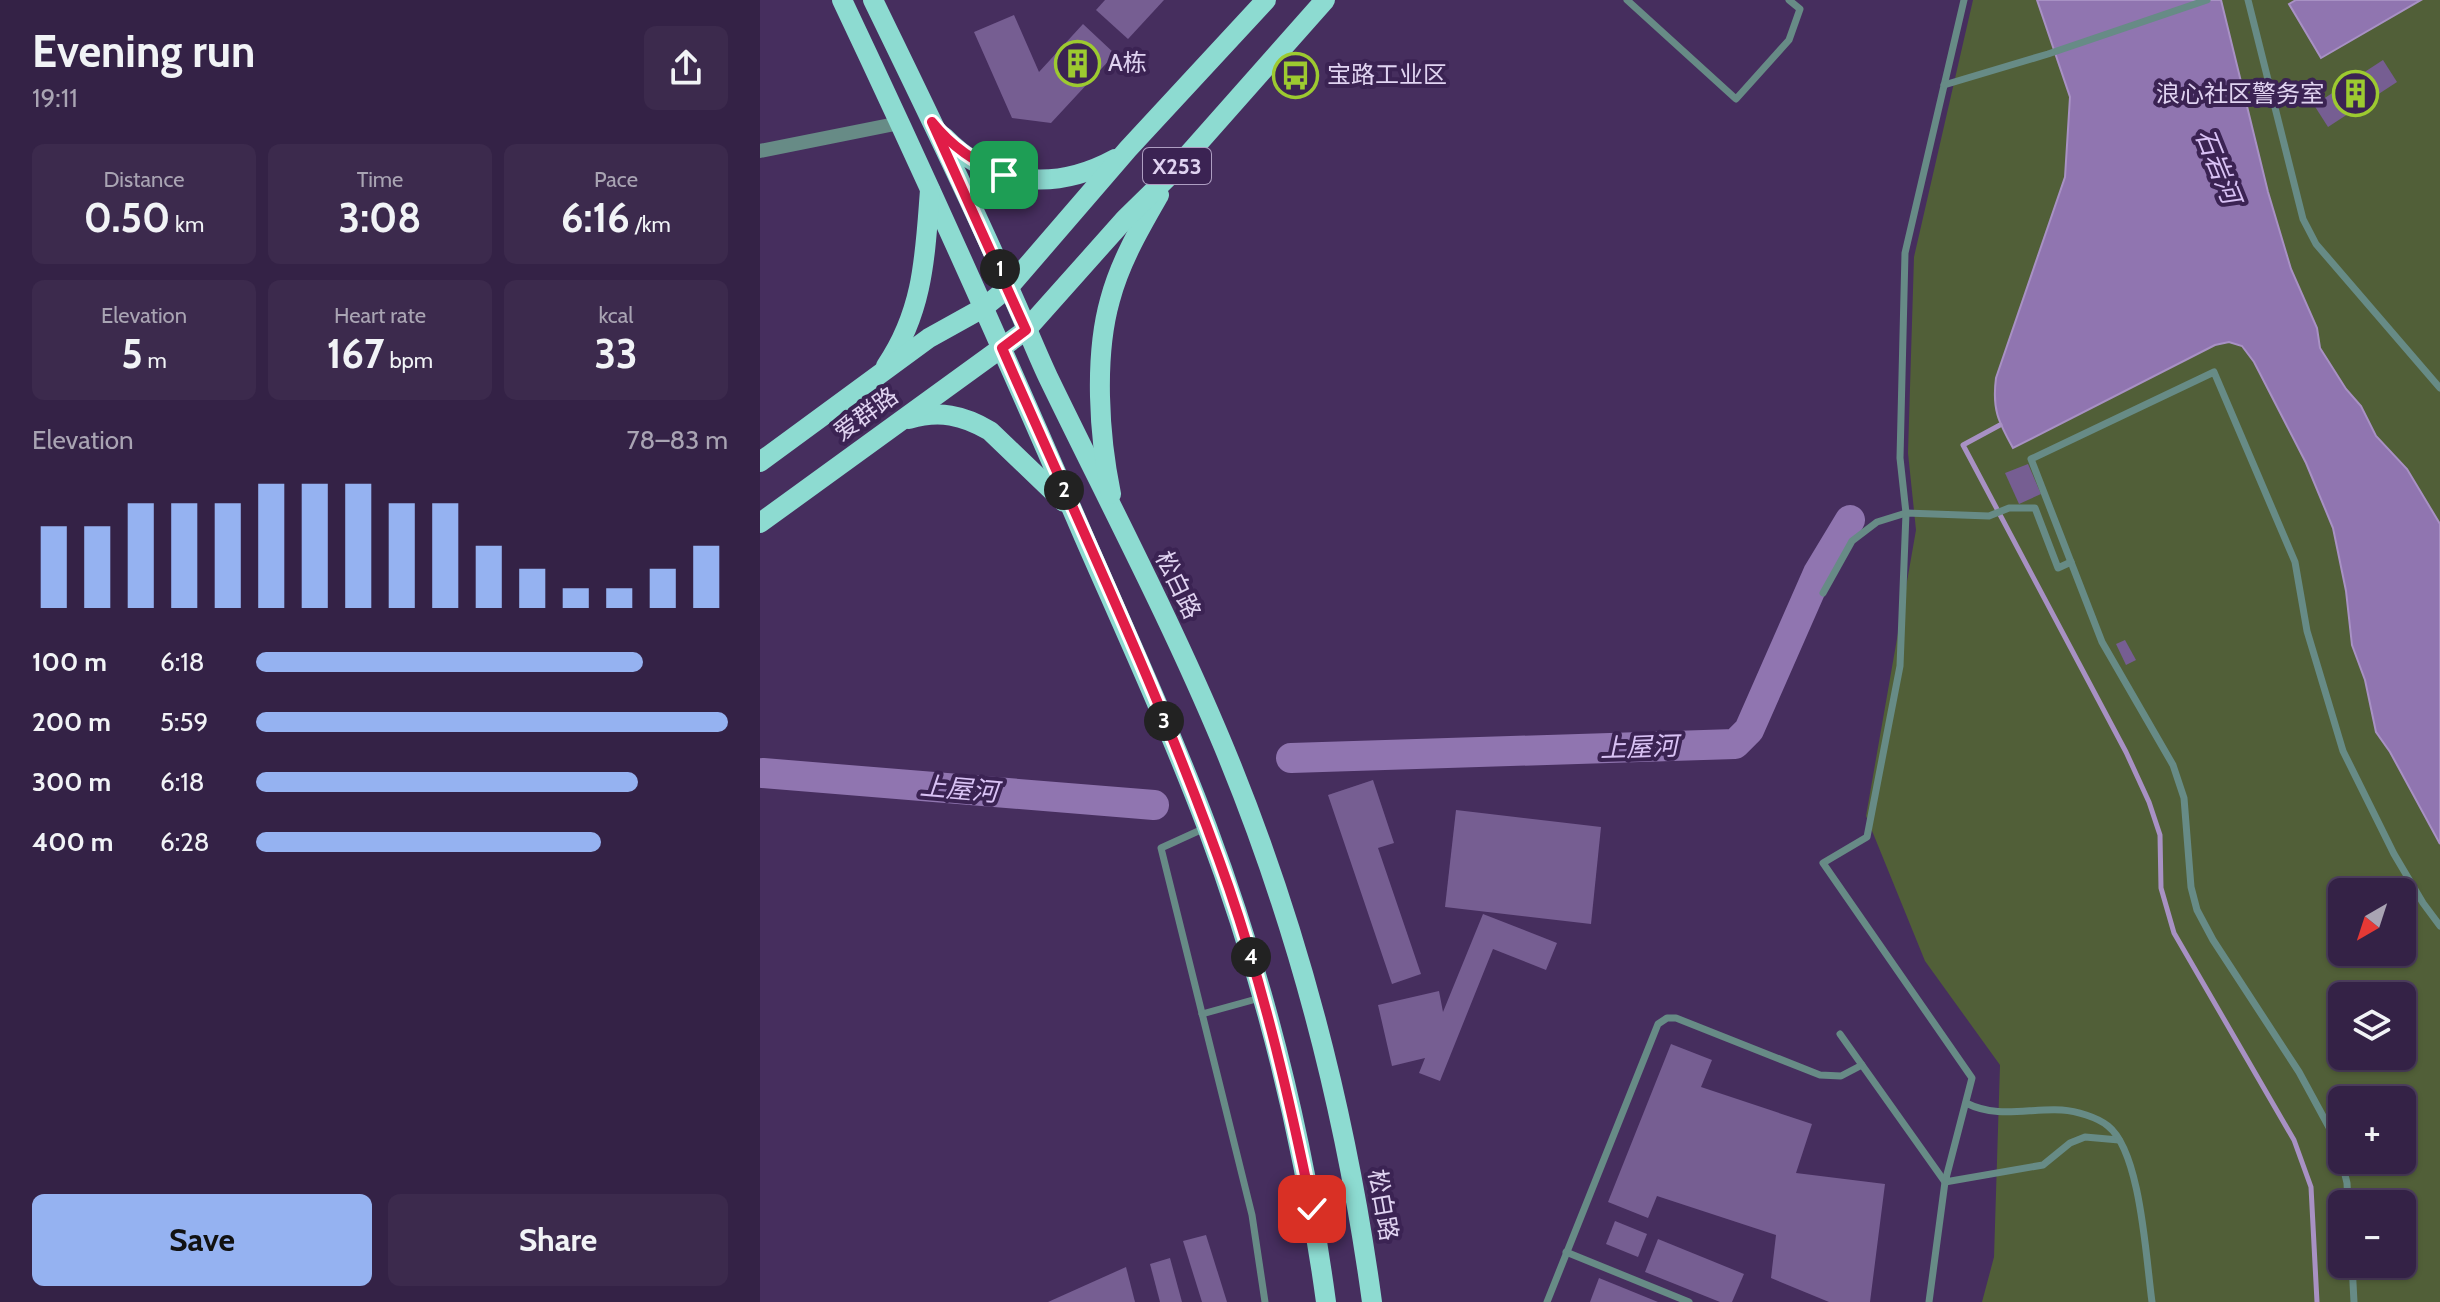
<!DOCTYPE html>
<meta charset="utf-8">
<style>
body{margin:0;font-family:Cabin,"Noto Sans SC",sans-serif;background:#3c2a4d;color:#f1f3f6;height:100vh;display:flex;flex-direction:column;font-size:30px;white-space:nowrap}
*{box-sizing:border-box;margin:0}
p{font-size:26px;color:#a9a4b3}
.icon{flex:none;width:44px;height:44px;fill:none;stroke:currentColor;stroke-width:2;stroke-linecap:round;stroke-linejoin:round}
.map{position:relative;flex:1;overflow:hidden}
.sheet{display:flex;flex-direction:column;background:#342246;width:760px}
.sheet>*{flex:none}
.needle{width:52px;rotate:219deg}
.tools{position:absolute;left:1568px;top:878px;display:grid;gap:16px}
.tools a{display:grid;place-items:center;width:88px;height:88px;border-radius:12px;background:#342246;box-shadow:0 2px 6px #0004,0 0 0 2px #4e3f5f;font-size:40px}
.pin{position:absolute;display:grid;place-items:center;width:68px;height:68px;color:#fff;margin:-34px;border-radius:16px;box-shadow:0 4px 12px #0006}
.km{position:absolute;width:40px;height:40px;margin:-20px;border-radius:50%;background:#222;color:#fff;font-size:22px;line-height:40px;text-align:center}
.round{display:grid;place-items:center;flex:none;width:84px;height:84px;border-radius:12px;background:#3c2a4d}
.summary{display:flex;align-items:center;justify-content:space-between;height:136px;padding:0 32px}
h1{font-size:44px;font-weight:700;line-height:60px}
.stats{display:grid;grid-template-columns:repeat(3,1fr);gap:12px;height:136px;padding:8px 32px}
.stats div{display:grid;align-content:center;border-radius:12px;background:#3c2a4d;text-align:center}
.stats b{font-size:40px;font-weight:700}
.stats small{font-size:22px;font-weight:400}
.stats p{font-size:22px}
.chart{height:224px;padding:16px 32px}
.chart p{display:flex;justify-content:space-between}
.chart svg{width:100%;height:144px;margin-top:8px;stroke:#95b2f1;stroke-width:6}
.cta{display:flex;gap:16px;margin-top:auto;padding:16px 32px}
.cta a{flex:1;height:92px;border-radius:12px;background:#95b2f1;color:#111;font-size:32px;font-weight:700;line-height:92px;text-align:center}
.cta a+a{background:#3c2a4d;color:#f1f3f6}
ul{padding:0 32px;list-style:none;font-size:26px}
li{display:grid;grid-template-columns:128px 96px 1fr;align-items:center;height:60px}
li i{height:20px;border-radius:10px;background:#95b2f1}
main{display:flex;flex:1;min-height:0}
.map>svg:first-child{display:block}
.green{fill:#515f38;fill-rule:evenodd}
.water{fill:#9075b0;stroke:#a891c4;stroke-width:2}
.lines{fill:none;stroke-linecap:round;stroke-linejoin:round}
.stream{stroke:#a891c4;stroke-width:5}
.river{stroke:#9075b0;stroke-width:30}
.building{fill:#765e92}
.lane{stroke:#678b86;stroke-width:7}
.street{stroke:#678b86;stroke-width:14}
.primary{stroke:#8ddbd1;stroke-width:20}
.route-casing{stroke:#fff;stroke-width:16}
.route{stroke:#e11d48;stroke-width:10}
.labels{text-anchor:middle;stroke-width:8;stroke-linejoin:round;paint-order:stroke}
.shield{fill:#3b2353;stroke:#ae9ec2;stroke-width:2}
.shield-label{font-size:22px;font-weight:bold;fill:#e0d3f1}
.poi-label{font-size:24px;fill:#e0d3f1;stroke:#3b2353;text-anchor:start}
.street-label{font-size:24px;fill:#e0d3f1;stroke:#3b2353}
.water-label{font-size:26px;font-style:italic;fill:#d9c2f5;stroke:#3b2353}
</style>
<main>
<section class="sheet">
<div class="summary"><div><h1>Evening run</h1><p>19:11</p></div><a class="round"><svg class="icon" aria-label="share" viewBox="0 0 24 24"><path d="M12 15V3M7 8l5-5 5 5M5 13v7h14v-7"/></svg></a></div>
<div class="stats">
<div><p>Distance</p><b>0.50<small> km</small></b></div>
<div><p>Time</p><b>3:08</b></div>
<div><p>Pace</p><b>6:16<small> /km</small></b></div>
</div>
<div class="stats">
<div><p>Elevation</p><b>5<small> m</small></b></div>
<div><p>Heart rate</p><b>167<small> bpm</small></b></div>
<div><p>kcal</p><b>33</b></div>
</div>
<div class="chart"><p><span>Elevation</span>78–83 m</p>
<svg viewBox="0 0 160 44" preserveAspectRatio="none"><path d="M5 44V19M15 44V19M25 44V12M35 44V12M45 44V12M55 44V6M65 44V6M75 44V6M85 44V12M95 44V12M105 44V25M115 44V32M125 44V38M135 44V38M145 44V32M155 44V25"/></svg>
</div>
<ul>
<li><b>100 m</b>6:18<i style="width:82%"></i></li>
<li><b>200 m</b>5:59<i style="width:100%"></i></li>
<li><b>300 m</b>6:18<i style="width:81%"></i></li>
<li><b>400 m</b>6:28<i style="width:73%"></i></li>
</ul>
<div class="cta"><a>Save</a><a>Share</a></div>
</section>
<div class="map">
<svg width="1680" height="1302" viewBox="0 0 1680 1302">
<rect width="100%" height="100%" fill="#462e5e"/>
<!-- green -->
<path class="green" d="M1213,0H1680V1302H1222L1234,1257L1240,1065L1165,961L1106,816L1156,530L1148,453L1154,257ZM1582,892H1642V952H1582ZM1582,996H1642V1056H1582ZM1582,1100H1642V1160H1582ZM1582,1204H1642V1264H1582Z"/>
<!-- water -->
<g class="water">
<path d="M1277,0H1461L1508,192L1531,269L1557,328L1560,348L1586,389L1601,406L1616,436L1647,469L1680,524V844L1630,752L1616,732L1605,680L1592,645L1586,591L1573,528L1546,463L1494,362L1482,346L1469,342L1455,345L1253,448C1238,421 1232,409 1236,378L1305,177L1310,97Z"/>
<path d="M1536,0H1661L1561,58L1529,4Z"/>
</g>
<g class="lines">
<!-- stream -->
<path class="stream" d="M1240,425L1203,445L1366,752L1389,802L1400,835L1401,888L1414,933L1534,1140L1551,1187L1557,1302"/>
<!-- river -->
<g class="river">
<path d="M531,758L975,744L989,730L1058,573L1090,520"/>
<path d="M3,773L394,805"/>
</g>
</g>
<!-- building -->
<g class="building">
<path d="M345,0H404L368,39L336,10Z"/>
<path d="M254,15L279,72L323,24L355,54L291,123L252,118L214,32Z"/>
<path d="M1623,60L1637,82L1568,127L1554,105Z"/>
<path d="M1268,464L1281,494L1259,504L1245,473Z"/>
<path d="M1365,640L1376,660L1366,665L1356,644Z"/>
<path d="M613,780L634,843L618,848L661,974L632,984L568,795Z"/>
<path d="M696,810L841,827L831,924L685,907Z"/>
<path d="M723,914L797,943L786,970L733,949L680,1081L659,1073L665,1058L632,1066L618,1005L679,991L683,1012Z"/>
<path d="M911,1044L952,1060L941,1087L1052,1124L1036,1173L1125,1184L1110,1302H1069L1011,1278L1016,1235L897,1196L888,1218L848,1202Z"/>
<path d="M855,1221L887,1234L878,1257L846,1244Z"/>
<path d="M446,1235L467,1302H442L423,1241Z"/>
<path d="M898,1239L984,1274L972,1302H960L885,1272Z"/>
<path d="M410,1258L422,1302H400L390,1264Z"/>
<path d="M366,1267L375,1302H288Z"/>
<path d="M839,1278L898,1302H830Z"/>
</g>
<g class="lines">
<!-- lane -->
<g class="lane">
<path d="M867,0L976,99L1029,40L1040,9L1029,0"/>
<path d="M1204,0L1145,253L1140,458L1146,513L1140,666L1107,837L1063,863L1212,1078L1185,1182L1283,1165L1310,1143L1325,1137L1359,1140"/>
<path d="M1488,0L1543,219L1556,244L1680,388"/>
<path d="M1184,85L1288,54L1447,0"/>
<path d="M1063,593L1092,541L1117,522L1146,513L1229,516L1249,508H1275L1298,568L1311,562"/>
<path d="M445,828L401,848L492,1215L505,1302"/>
<path d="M442,1014L500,998"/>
<path d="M1080,1034L1185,1182L1169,1302"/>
<path d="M1206,1103C1238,1119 1268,1108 1302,1110C1316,1111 1337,1117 1348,1126C1381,1152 1386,1260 1392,1302"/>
<path d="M1588,1204L1587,1183L1577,1142L1539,1072L1453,940L1437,910L1431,887L1424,798L1413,765L1342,642L1271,459L1454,372L1535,562L1547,631L1583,751L1634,854L1663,903L1680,926"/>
<path d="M806,1252L929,1302"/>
<path d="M1592,1264L1594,1302"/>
<path d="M787,1302L898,1024L907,1018H916L1060,1075L1081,1076L1102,1065"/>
</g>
<!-- street -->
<path class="street" d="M0,151L140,123"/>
<!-- primary -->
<g class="primary">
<path d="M82,0C166,177 246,356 324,537C366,633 410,729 447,827C504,980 544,1140 566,1302"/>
<path d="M113,0C159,95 206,190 248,286C262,316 274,347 288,377C347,499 411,620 463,745C537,923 586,1112 612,1302"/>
<path d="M184,137C232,187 296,191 355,159"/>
<path d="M126,366C164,310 165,255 170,190"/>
<path d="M149,419C179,410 203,415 230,431L304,502"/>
<path d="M0,462L169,338L223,308L249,287L368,149L506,0"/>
<path d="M351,494C339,436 334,357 350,300C360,262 380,228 399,195"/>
<path d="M0,523L266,330L365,219L411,174L565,0"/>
</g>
</g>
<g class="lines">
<defs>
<path id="route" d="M244,175C215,162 192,147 172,122L266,330L242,348C320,526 405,704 469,888C505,993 530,1101 552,1209"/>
</defs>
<!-- route casing -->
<use href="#route" class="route-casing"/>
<!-- route -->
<use href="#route" class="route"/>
</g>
<!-- icons -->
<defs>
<symbol id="building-ring" viewBox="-11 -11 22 22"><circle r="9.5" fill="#3b2353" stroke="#9dca30" stroke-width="1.5"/><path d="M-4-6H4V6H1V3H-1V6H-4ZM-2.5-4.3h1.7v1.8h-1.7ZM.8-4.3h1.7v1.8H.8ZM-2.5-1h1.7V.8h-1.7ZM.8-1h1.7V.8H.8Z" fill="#9dca30"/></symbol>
<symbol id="bus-ring" viewBox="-11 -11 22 22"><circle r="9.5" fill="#3b2353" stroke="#9dca30" stroke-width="1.5"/><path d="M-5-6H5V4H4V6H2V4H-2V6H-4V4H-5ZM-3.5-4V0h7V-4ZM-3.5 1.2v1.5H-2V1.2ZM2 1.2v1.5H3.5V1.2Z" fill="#9dca30"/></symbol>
</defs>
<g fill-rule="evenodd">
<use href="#building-ring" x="292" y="38" width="51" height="51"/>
<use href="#bus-ring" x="510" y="50" width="51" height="51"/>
<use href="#building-ring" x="1570" y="68" width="51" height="51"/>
</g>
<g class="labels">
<!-- shield labels -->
<rect class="shield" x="383" y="148" width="68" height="36" rx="6"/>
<g class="shield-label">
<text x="417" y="174">X253</text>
</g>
<!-- poi labels -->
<g class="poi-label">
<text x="348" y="71">A栋</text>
<text x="567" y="83">宝路工业区</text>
<text x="1564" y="102" text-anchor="end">浪心社区警务室</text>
</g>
<!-- street labels -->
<g class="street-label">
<text transform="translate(106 414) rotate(-36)" y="8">爱群路</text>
<text transform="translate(418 585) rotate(64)" y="8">松白路</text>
<text transform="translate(623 1205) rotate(80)" y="8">松白路</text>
</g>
<!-- water labels -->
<g class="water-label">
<text transform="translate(1458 166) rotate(68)" y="9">石岩河</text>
<text transform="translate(879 747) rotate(-2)" y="9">上屋河</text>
<text transform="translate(199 789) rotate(5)" y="9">上屋河</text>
</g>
</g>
</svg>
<div class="tools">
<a><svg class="needle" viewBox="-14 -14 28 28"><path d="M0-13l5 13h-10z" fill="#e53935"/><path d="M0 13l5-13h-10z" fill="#a9a4b3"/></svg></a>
<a><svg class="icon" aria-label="layers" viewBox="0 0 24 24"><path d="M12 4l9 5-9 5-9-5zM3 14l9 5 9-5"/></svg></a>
<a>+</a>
<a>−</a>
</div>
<div class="pin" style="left:244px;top:175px;background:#1e9e55"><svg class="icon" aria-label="arrive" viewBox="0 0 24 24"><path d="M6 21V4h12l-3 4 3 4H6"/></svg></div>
<div class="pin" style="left:552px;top:1209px;background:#d93025"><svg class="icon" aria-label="check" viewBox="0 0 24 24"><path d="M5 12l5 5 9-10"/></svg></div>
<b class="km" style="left:240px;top:269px">1</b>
<b class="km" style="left:304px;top:490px">2</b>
<b class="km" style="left:404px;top:721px">3</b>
<b class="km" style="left:491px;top:957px">4</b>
</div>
</main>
